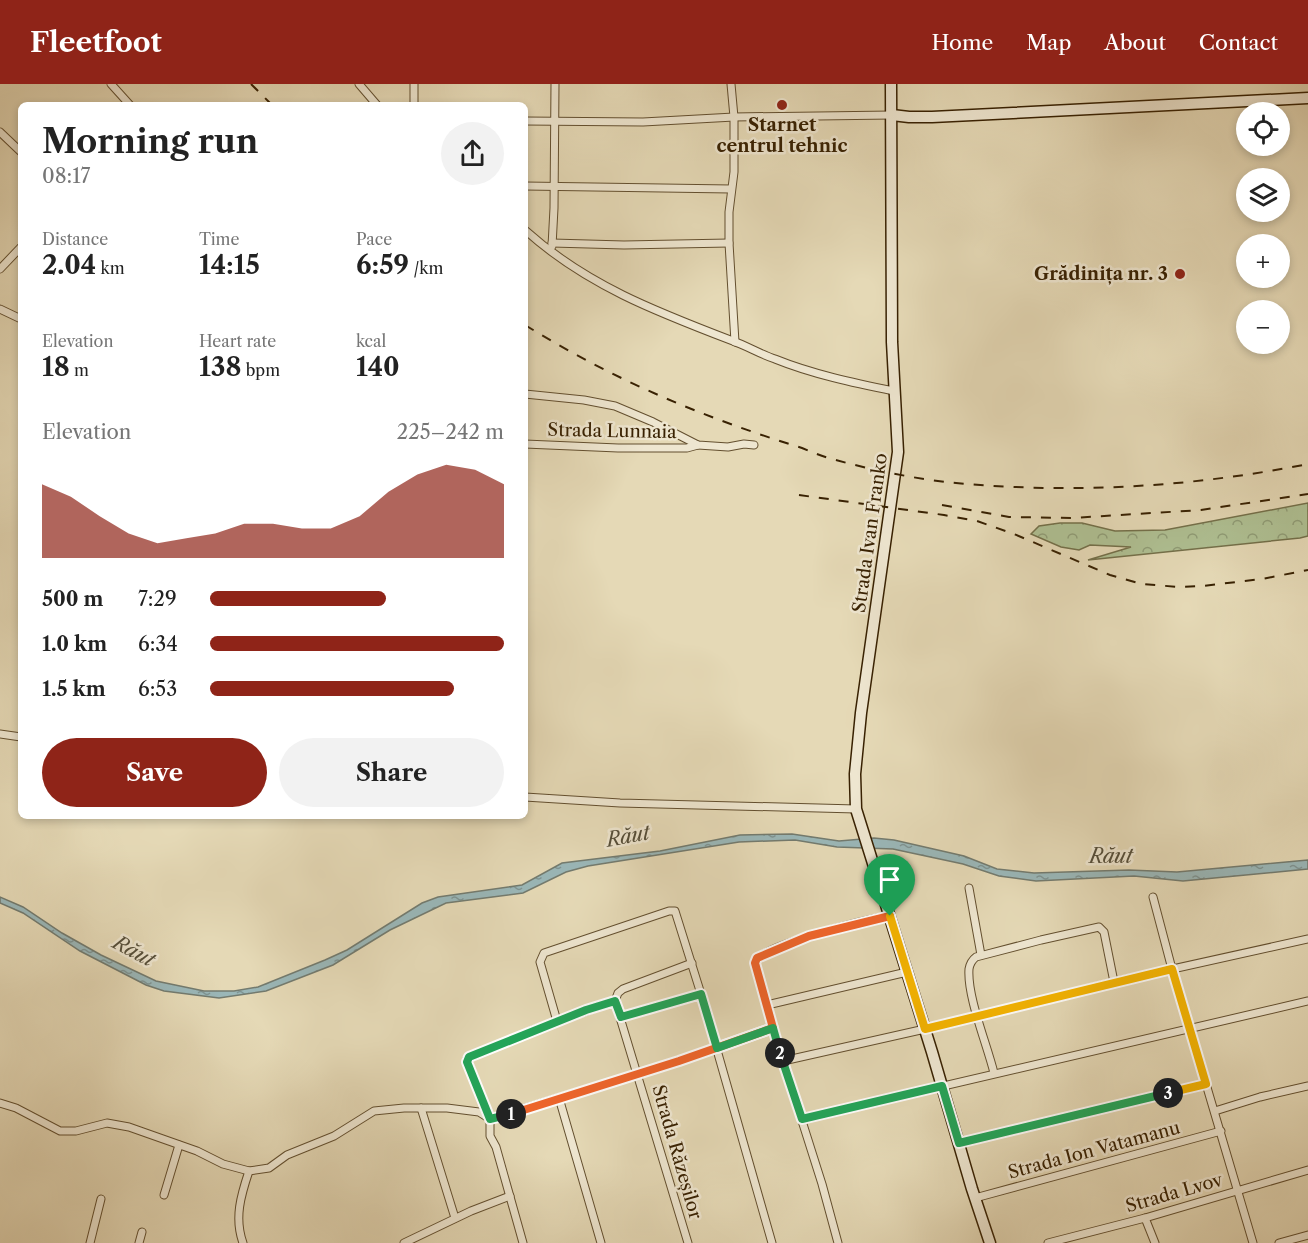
<!DOCTYPE html>
<meta charset="utf-8">
<style>
body{margin:0;font-family:"Libre Caslon Text",serif;background:#f2f2f2;color:#222;height:100vh;display:flex;flex-direction:column;font-size:22px;white-space:nowrap}
*{box-sizing:border-box;margin:0}
p{font-size:20px;color:#767676}
.icon{flex:none;width:33px;height:33px;fill:none;stroke:currentColor;stroke-width:2;stroke-linecap:round;stroke-linejoin:round}
.map{position:relative;flex:1;overflow:hidden}
.details{position:absolute;left:18px;top:18px;width:510px;height:717px;display:flex;flex-direction:column;background:#fff;border-radius:9px;box-shadow:0 3px 9px #0003}
.details>*{flex:none}
.controls{position:absolute;left:1236px;top:18px;display:grid;gap:12px}
.controls a{display:grid;place-items:center;width:54px;height:54px;border-radius:50%;background:#fff;box-shadow:0 3px 9px #0003;font-size:30px}
.pin{position:absolute;display:grid;place-items:center;width:51px;height:51px;color:#fff;margin:-62px -26px;border-radius:50% 50% 50% 0;rotate:-45deg;box-shadow:0 0 6px #0007}
.pin .icon{rotate:45deg}
.km{position:absolute;width:30px;height:30px;margin:-15px;border-radius:50%;background:#222;color:#fff;font-size:16px;line-height:30px;text-align:center}
.round{display:grid;place-items:center;flex:none;width:63px;height:63px;border-radius:32px;background:#f2f2f2}
.head{display:flex;align-items:center;justify-content:space-between;height:102px;padding:0 24px}
h1{font-size:33px;font-weight:700;line-height:45px}
.metrics{display:grid;grid-template-columns:repeat(3,1fr);gap:9px;height:102px;padding:6px 24px}
.metrics div{display:grid;align-content:center}
.metrics b{font-size:26px;font-weight:700}
.metrics small{font-size:16px;font-weight:400}
.metrics p{font-size:16px}
.chart{height:168px;padding:12px 24px}
.chart p{display:flex;justify-content:space-between}
.chart svg{width:100%;height:108px;margin-top:6px;fill:#8f2418;opacity:.7}
.cta{display:flex;gap:12px;margin-top:auto;padding:12px 24px}
.cta a{flex:1;height:69px;border-radius:36px;background:#8f2418;color:#fff;font-size:24px;font-weight:700;line-height:69px;text-align:center}
.cta a+a{background:#f2f2f2;color:#222}
ul{padding:0 24px;list-style:none;font-size:20px}
li{display:grid;grid-template-columns:96px 72px 1fr;align-items:center;height:45px}
li i{height:15px;border-radius:8px;background:#8f2418}
header{display:flex;align-items:center;gap:36px;box-sizing:border-box;height:84px;padding:0 30px;background:#8f2418;color:#fff}
header strong{font-size:28px}
nav{display:flex;gap:33px;margin-inline-start:auto;font-size:21px}
.map>svg:first-child{display:block}
.forest{fill:url(#forest-crowns);stroke:#74704a;stroke-width:1.5}
.water{fill:url(#water-ripples);stroke:#737b6f;stroke-width:1.5}
.lines{fill:none;stroke-linecap:round;stroke-linejoin:round}
.street-casing{stroke:#634f2f;stroke-width:9}
.secondary-casing{stroke:#382102;stroke-width:13}
.street{stroke:#eee6d0;stroke-width:7}
.secondary{stroke:#eee6d0;stroke-width:10}
.rail{stroke:#382102;stroke-width:2;stroke-dasharray:10 10;stroke-linecap:butt}
.split-1-casing{stroke:#fff;stroke-width:12}
.split-2-casing{stroke:#fff;stroke-width:12}
.split-3-casing{stroke:#fff;stroke-width:12}
.split-4-casing{stroke:#fff;stroke-width:12}
.split-1{stroke:#f0652b;stroke-width:8}
.split-2{stroke:#22a559;stroke-width:8}
.split-3{stroke:#22a559;stroke-width:8}
.split-4{stroke:#f5b400;stroke-width:8}
.poi-dot{fill:#8f2418;stroke:#eee6d0;stroke-width:2}
.labels{text-anchor:middle;stroke-width:5;stroke-linejoin:round;paint-order:stroke}
.poi-label{font-size:18px;font-weight:bold;fill:#382102;stroke:#eee6d0}
.street-label{font-size:18px;fill:#382102;stroke:#eee6d0}
.water-label{font-size:20px;font-style:italic;fill:#554e39;stroke:#eee6d0}
</style>
<header>
<strong>Fleetfoot</strong>
<nav><a>Home</a><a>Map</a><a>About</a><a>Contact</a></nav>
</header>
<div class="map">
<svg width="1308" height="1159" viewBox="0 0 1308 1159">
<defs>
<pattern id="forest-crowns" width="20" height="18" patternUnits="userSpaceOnUse" patternTransform="scale(1.5)"><rect width="20" height="18" fill="#afc093"/><path d="M2 6a3 3 0 1 1 6 0M12 15a3 3 0 1 1 6 0" fill="none" stroke="#8f9c76"/></pattern>
<pattern id="water-ripples" width="26" height="14" patternUnits="userSpaceOnUse" patternTransform="scale(1.5)"><rect width="26" height="14" fill="#9ab7b8"/><path d="M2 4q2-2 4 0t4 0M15 11q2-2 4 0t4 0" fill="none" stroke="#7f9493"/></pattern>
</defs>
<rect width="100%" height="100%" fill="#e5d9b6"/>
<filter id="stains"><feTurbulence type="fractalNoise" baseFrequency=".00333" numOctaves="4"/><feColorMatrix values="0 0 0 0 .2 0 0 0 0 .09 0 0 0 0 .02 0 0 0 .5 -.17"/></filter>
<radialGradient id="worn" r=".72"><stop offset=".6" stop-color="#630" stop-opacity="0"/><stop offset="1" stop-color="#630" stop-opacity=".3"/></radialGradient>
<!-- forest -->
<path class="forest" d="M1308,419V452L1300,454L1088,476L1131,463L1090,461L1079,466L1061,463L1031,450L1039,442L1060,439H1082L1115,447L1165,446Z"/>
<!-- water -->
<path class="water" d="M792,750L839,757L874,754L894,756L964,772L997,785L1034,789L1129,786L1177,788L1308,776V785L1183,797L1134,792L1036,797L999,792L963,780L893,765L837,763L795,756L739,758L588,782L566,788L523,809L446,819L390,846L333,881L266,907L219,914L164,907L146,901L80,867L23,829L0,819V813L23,823L62,849L101,871L156,897L204,907H234L258,903L325,876L347,866L422,819L438,813L522,801L562,779L660,767L740,751Z"/>
<g class="lines">
<defs>
<g id="street">
<path d="M111,0L130,21"/>
<path d="M359,0L377,21"/>
<path d="M414,0V21"/>
<path d="M731,0L734,33V88L729,128V159L735,258"/>
<path d="M525,37L643,38L734,33L892,31"/>
<path d="M0,48L21,68"/>
<path d="M525,102L731,105"/>
<path d="M525,146C586,201 657,228 733,257C747,262 760,270 775,275C812,290 854,299 894,307"/>
<path d="M552,159L624,161L729,159"/>
<path d="M552,162L554,124L555,0"/>
<path d="M0,185L21,163"/>
<path d="M0,225L21,235"/>
<path d="M525,310L584,316L615,322L653,338L698,361L728,363L744,360L754,361"/>
<path d="M525,360L618,364H687L698,361"/>
<path d="M0,650L21,653"/>
<path d="M525,713L620,719L856,725"/>
<path d="M969,804L981,871"/>
<path d="M1153,813L1172,885L1253,1159"/>
<path d="M615,917L688,1159"/>
<path d="M767,921L907,888"/>
<path d="M621,933L701,910"/>
<path d="M557,937L540,878L544,869L669,827H675L701,910L772,1159"/>
<path d="M783,977L925,945L1114,898L1308,855"/>
<path d="M994,989C987,960 967,913 969,885C970,879 972,876 976,873L1041,856L1099,843L1104,848L1114,898"/>
<path d="M559,1014L601,1159"/>
<path d="M0,1019L16,1024L60,1047H76L107,1039L129,1043L197,1067L223,1080L249,1087L269,1084L287,1071L334,1052L374,1027L404,1024H447L479,1028L490,1035L679,977L773,944"/>
<path d="M421,1024L455,1134"/>
<path d="M1215,1027L1260,1013L1308,1002"/>
<path d="M802,1035L1308,917"/>
<path d="M959,1059L1206,1000"/>
<path d="M164,1111L179,1061"/>
<path d="M975,1114L1221,1047"/>
<path d="M1145,1134L1155,1159"/>
<path d="M90,1159L101,1115"/>
<path d="M139,1159L142,1148"/>
<path d="M243,1159C234,1134 241,1111 249,1087"/>
<path d="M404,1159L471,1127L510,1112"/>
<path d="M523,1159L496,1063L490,1052V1035L467,975L533,946L615,917L618,909L623,905L692,879"/>
<path d="M838,1159L822,1100L783,977L755,877C765,861 867,835 890,832"/>
<path d="M1048,1159L1145,1134L1308,1086"/>
<path d="M1279,1159L1308,1151"/>
</g>
<g id="secondary">
<path d="M891,0L892,258L898,368L861,629L855,690L856,725L932,968L972,1105L990,1159"/>
<path d="M892,31L909,33H932L1308,14"/>
</g>
</defs>
<!-- street casing -->
<use href="#street" class="street-casing"/>
<!-- secondary casing -->
<use href="#secondary" class="secondary-casing"/>
<!-- street -->
<use href="#street" class="street"/>
<!-- secondary -->
<use href="#secondary" class="secondary"/>
<!-- rail -->
<g class="rail">
<path d="M251,0L272,21"/>
<path d="M525,241C614,296 702,333 802,364C812,368 821,372 832,375C872,386 915,395 956,399C1075,410 1191,403 1308,380"/>
<path d="M799,411L944,431L977,437L1014,450L1110,491L1142,500L1179,503L1202,502L1262,495L1308,486"/>
<path d="M942,421L1009,433L1072,434L1201,426L1308,410"/>
</g>
</g>
<g class="lines">
<defs>
<path id="split-1" d="M511,1030L679,977L773,944L755,879L757,874L809,852L890,832"/>
<path id="split-2" d="M511,1030L490,1035L467,978L469,973L586,926L615,917L621,933L701,910L717,964L773,944L780,969"/>
<path id="split-3" d="M780,969L802,1035L942,1002L959,1059L1168,1009"/>
<path id="split-4" d="M890,832L925,945L1172,885L1206,1000L1168,1009"/>
</defs>
<!-- split-1 casing -->
<use href="#split-1" class="split-1-casing"/>
<!-- split-2 casing -->
<use href="#split-2" class="split-2-casing"/>
<!-- split-3 casing -->
<use href="#split-3" class="split-3-casing"/>
<!-- split-4 casing -->
<use href="#split-4" class="split-4-casing"/>
<!-- split-1 -->
<use href="#split-1" class="split-1"/>
<!-- split-2 -->
<use href="#split-2" class="split-2"/>
<!-- split-3 -->
<use href="#split-3" class="split-3"/>
<!-- split-4 -->
<use href="#split-4" class="split-4"/>
</g>
<!-- markers -->
<g class="poi-dot">
<circle cx="782" cy="21" r="6"/>
<circle cx="1180" cy="190" r="6"/>
</g>
<g class="labels">
<!-- poi labels -->
<g class="poi-label">
<text x="782" y="47">Starnet<tspan x="782" dy="21">centrul tehnic</tspan></text>
<text x="1168" y="196" text-anchor="end">Grădinița nr. 3</text>
</g>
<!-- street labels -->
<g class="street-label">
<text transform="translate(612 347) rotate(1)" y="6">Strada Lunnaia</text>
<text transform="translate(870 449) rotate(-82)" y="6">Strada Ivan Franko</text>
<text transform="translate(1094 1066) rotate(-15)" y="6">Strada Ion Vatamanu</text>
<text transform="translate(677 1068) rotate(74)" y="6">Strada Răzeșilor</text>
<text transform="translate(1174 1109) rotate(-16)" y="6">Strada Lvov</text>
</g>
<!-- water labels -->
<g class="water-label">
<text transform="translate(628 752) rotate(-10)" y="7">Răut</text>
<text x="1111" y="779">Răut</text>
<text transform="translate(134 867) rotate(28)" y="7">Răut</text>
</g>
</g>
<rect width="100%" height="100%" filter="url(#stains)"/>
<rect width="100%" height="100%" fill="url(#worn)"/>
</svg>
<div class="controls">
<a><svg class="icon" aria-label="locate" viewBox="0 0 24 24"><circle cx="12" cy="12" r="6"/><path d="M12 2v4M12 18v4M2 12h4M18 12h4"/></svg></a>
<a><svg class="icon" aria-label="layers" viewBox="0 0 24 24"><path d="M12 4l9 5-9 5-9-5zM3 14l9 5 9-5"/></svg></a>
<a>+</a>
<a>−</a>
</div>
<div class="pin" style="left:890px;top:832px;background:#1e9e55"><svg class="icon" aria-label="arrive" viewBox="0 0 24 24"><path d="M6 21V4h12l-3 4 3 4H6"/></svg></div>
<b class="km" style="left:511px;top:1030px">1</b>
<b class="km" style="left:780px;top:969px">2</b>
<b class="km" style="left:1168px;top:1009px">3</b>
<section class="details">
<div class="head"><div><h1>Morning run</h1><p>08:17</p></div><a class="round"><svg class="icon" aria-label="share" viewBox="0 0 24 24"><path d="M12 15V3M7 8l5-5 5 5M5 13v7h14v-7"/></svg></a></div>
<div class="metrics">
<div><p>Distance</p><b>2.04<small> km</small></b></div>
<div><p>Time</p><b>14:15</b></div>
<div><p>Pace</p><b>6:59<small> /km</small></b></div>
</div>
<div class="metrics">
<div><p>Elevation</p><b>18<small> m</small></b></div>
<div><p>Heart rate</p><b>138<small> bpm</small></b></div>
<div><p>kcal</p><b>140</b></div>
</div>
<div class="chart"><p><span>Elevation</span>225–242 m</p>
<svg viewBox="0 0 160 44" preserveAspectRatio="none"><path d="M0 44V14L10 19L20 27L30 34L40 38L50 36L60 34L70 30L80 30L90 32L100 32L110 27L120 17L130 10L140 6L150 8L160 14V44z"/></svg>
</div>
<ul>
<li><b>500 m</b>7:29<i style="width:60%"></i></li>
<li><b>1.0 km</b>6:34<i style="width:100%"></i></li>
<li><b>1.5 km</b>6:53<i style="width:83%"></i></li>
</ul>
<div class="cta"><a>Save</a><a>Share</a></div>
</section>
</div>
